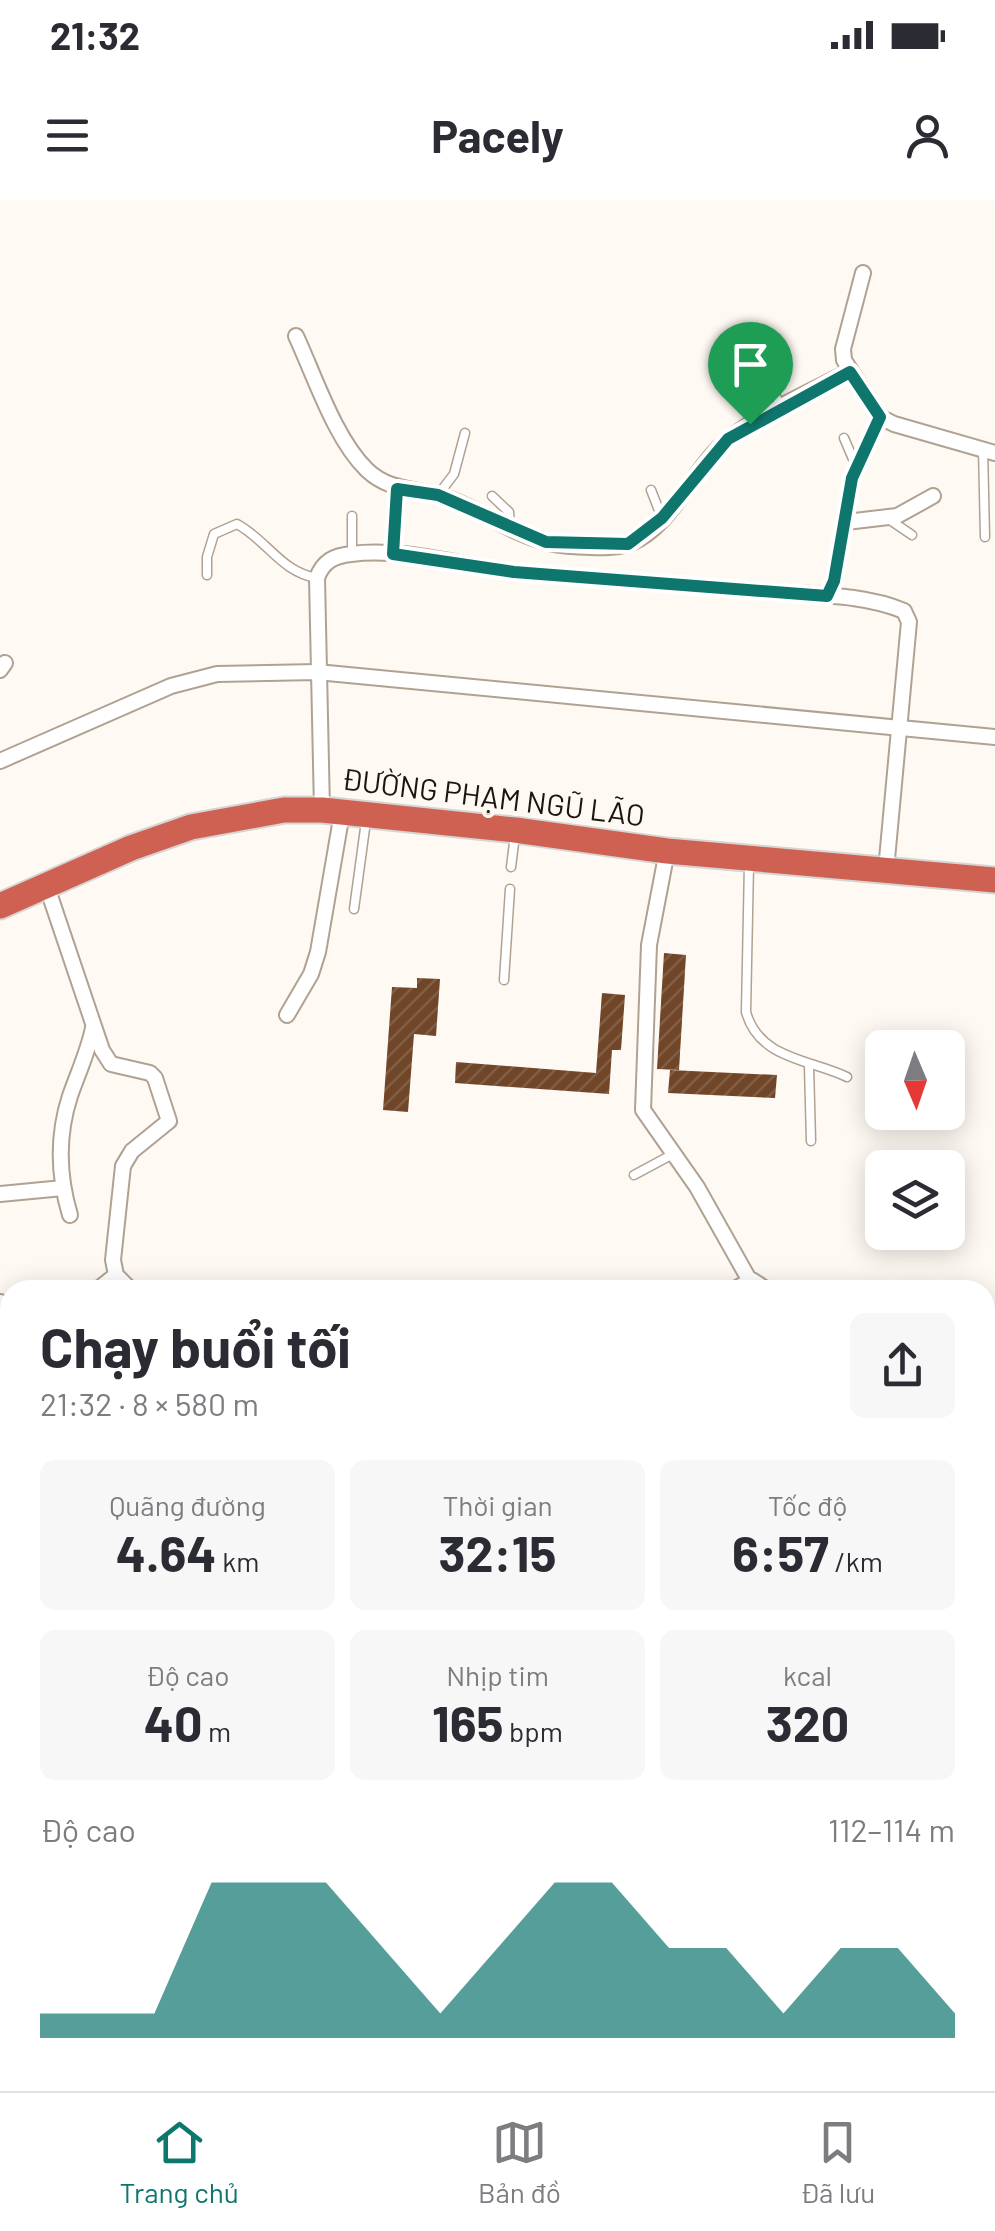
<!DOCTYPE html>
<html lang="vi">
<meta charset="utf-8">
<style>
body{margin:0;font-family:Barlow,sans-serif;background:#f7f7f7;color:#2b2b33;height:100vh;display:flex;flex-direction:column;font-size:38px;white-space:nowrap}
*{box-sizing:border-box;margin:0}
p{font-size:32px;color:#7c7c81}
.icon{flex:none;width:55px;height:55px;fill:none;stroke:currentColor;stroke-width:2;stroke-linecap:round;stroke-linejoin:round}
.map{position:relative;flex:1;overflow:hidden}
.sheet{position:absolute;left:0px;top:1080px;width:995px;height:812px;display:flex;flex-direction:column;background:#fff;border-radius:30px 30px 0 0;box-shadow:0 5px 25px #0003}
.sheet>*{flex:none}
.needle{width:65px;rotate:178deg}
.tools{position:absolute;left:865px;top:830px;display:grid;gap:20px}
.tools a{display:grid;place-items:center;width:100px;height:100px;border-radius:15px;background:#fff;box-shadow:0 5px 25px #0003;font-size:50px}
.pin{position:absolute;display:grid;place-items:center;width:85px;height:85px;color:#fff;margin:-102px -42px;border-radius:50% 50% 50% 0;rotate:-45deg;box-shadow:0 0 10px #0007}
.pin .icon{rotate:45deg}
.round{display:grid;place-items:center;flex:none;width:105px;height:105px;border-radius:15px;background:#f7f7f7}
.headline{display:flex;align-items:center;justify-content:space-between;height:170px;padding:0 40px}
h1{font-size:55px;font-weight:700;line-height:75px}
.metrics{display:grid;grid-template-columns:repeat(3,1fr);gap:15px;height:170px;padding:10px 40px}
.metrics div{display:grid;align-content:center;border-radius:15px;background:#f7f7f7;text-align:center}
.metrics b{font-size:50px;font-weight:700}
.metrics small{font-size:28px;font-weight:400}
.metrics p{font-size:28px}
.chart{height:280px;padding:20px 40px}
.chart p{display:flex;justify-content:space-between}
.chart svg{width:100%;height:180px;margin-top:10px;fill:#0f766e;opacity:.7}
.status{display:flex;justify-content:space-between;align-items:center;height:70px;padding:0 50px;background:#fff;direction:ltr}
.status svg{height:28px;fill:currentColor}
header{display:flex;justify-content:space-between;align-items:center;height:130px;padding:0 40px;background:#fff;font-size:45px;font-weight:700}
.dock{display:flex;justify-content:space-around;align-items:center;height:140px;border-top:2px solid #e1e1e2;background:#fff;font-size:28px;color:#7c7c81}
.dock a{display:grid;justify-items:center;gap:5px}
.dock .active{color:#0f766e}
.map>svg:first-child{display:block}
.forest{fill:url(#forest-firs)}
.building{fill:url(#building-hatch)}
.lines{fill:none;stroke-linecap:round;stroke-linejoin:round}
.lane-casing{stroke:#afa293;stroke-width:11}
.street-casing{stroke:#afa293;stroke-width:18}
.secondary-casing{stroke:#afa293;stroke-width:24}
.highway-casing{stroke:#d6d5d4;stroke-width:29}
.lane{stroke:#fff;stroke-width:8}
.street{stroke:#fff;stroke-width:14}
.secondary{stroke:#fff;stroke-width:20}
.highway{stroke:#cf6152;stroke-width:25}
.route-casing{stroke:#fff;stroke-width:20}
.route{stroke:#0f766e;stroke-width:12}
.labels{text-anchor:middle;stroke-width:10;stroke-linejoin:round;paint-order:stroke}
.street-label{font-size:30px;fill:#1a150f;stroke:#fff9f3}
</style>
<div class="status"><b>21:32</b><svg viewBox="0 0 49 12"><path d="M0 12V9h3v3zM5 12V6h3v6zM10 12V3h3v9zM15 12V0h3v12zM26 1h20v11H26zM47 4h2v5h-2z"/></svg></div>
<header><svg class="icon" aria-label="menu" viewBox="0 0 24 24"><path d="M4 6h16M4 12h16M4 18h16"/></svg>Pacely<svg class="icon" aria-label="person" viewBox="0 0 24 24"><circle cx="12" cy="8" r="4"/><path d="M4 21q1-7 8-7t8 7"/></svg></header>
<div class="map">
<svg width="995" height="1891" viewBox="0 0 995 1891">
<defs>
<pattern id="forest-firs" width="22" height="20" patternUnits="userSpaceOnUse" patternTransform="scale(2.5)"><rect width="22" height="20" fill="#95c8a4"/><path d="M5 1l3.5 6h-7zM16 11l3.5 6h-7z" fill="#80ab8c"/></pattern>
<pattern id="building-hatch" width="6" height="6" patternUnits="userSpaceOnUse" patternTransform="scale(2.5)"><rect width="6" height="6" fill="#714628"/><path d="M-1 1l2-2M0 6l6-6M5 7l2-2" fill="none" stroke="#805d45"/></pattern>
</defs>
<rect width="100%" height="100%" fill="#fff9f3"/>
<!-- forest -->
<path class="forest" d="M10,1585V1882H435L442,1891H0V1587Z"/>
<!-- building -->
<g class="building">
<path d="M664,753L686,755L679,870L657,869Z"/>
<path d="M417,778L440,779L436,836L414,834L408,912L383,910L392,787L417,788Z"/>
<path d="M602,793L625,795L621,850H612L609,894L455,883L456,862L596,873Z"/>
<path d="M670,870L777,875L775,898L668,893Z"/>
</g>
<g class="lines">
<defs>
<g id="lane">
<path d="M768,181L782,208"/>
<path d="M844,238L856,266"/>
<path d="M983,248L985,337"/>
<path d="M651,290L662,318"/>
<path d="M438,295L454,274L465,233"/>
<path d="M492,296L509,312L510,326"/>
<path d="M887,318L912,335"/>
<path d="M352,354V316"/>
<path d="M207,375V357L214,334L237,324C268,341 281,372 317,378"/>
<path d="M749,664L746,812C759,859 809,859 847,877"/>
<path d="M511,667L515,635"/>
<path d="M354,709L366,621"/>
<path d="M504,780L510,689"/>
<path d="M809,866L811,941"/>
<path d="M634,975L675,953"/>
</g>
<g id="street">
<path d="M863,73L843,149L844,160L880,217L894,224L995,253"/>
<path d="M296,136C315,177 335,239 367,270C388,290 411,288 437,295C476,305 510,334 549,343C567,347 615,350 631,343C675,324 693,266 730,238C765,211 810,192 850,171"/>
<path d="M846,322L897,316L933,296"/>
<path d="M393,355L397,289"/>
<path d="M827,396L834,381L852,278L880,217"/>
<path d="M0,470L5,463"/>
<path d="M0,561L171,486L217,474L317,472L995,537"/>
<path d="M322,610L317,378C323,361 334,356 351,354C406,347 464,367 518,372C601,380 685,385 768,391C812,395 864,394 904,411L909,422L886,670"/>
<path d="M667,651L649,745L643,910L697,987L755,1090"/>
<path d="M47,687L102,850L111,864L150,873L155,878L169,921L132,951L123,966L113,1060L116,1075L131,1090"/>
<path d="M287,815L311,774L318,752L342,613"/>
<path d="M0,994L63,988"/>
<path d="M70,1015C58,975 57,936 70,896C78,873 88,852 93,828"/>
<path d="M97,1090L116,1075"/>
<path d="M733,1090L752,1080L767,1090"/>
<path d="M0,1149L10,1147"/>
<path d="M985,1262L995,1268"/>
<path d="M906,1891L908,1882"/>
</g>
<g id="secondary">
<path d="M0,1105L10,1134"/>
<path d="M985,1843L995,1851"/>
</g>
<path id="highway" d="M0,706L131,648L191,627L284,610H322L515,630L667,651L995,680"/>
</defs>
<!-- lane casing -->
<use href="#lane" class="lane-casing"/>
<!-- street casing -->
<use href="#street" class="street-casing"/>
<!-- secondary casing -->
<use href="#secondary" class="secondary-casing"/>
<!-- highway casing -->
<use href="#highway" class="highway-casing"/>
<!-- lane -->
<use href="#lane" class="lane"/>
<!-- street -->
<use href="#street" class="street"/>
<!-- secondary -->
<use href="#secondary" class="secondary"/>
<!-- highway -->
<use href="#highway" class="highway"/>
</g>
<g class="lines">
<defs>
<path id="route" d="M850,172L880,217L852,278L834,381L827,396L514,372L393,354L397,289L438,295L546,342L628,344L662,318L728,239Z"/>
</defs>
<!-- route casing -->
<use href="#route" class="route-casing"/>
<!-- route -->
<use href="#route" class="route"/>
</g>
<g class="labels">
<!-- street labels -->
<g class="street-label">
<text transform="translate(493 598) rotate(7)" y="10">ĐƯỜNG PHẠM NGŨ LÃO</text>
</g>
</g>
</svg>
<div class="tools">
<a><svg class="needle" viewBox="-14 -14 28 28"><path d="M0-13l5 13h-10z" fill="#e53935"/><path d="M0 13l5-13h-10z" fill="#7c7c81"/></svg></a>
<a><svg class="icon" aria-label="layers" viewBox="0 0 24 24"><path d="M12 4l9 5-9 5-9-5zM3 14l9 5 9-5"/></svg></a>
</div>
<div class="pin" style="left:750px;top:224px;background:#1e9e55"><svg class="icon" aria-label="arrive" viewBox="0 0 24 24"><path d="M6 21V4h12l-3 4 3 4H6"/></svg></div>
<section class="sheet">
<div class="headline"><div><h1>Chạy buổi tối</h1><p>21:32 · 8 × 580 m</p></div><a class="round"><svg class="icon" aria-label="share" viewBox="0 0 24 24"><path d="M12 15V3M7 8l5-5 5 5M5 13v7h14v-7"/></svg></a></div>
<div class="metrics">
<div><p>Quãng đường</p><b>4.64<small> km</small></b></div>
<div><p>Thời gian</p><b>32:15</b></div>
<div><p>Tốc độ</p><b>6:57<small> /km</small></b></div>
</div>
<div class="metrics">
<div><p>Độ cao</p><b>40<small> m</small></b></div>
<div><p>Nhịp tim</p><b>165<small> bpm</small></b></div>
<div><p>kcal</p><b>320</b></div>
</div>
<div class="chart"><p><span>Độ cao</span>112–114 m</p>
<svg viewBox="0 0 160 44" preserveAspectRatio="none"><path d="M0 44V38L10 38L20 38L30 6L40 6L50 6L60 22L70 38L80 22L90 6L100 6L110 22L120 22L130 38L140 22L150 22L160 38V44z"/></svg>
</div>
</section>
</div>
<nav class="dock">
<a class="active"><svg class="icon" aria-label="home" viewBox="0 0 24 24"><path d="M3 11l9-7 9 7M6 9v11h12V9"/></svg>Trang chủ</a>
<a><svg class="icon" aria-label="map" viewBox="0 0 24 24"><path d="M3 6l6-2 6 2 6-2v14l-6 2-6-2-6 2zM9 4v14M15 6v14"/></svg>Bản đồ</a>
<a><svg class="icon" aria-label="saved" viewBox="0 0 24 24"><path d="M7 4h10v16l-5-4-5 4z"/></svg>Đã lưu</a>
</nav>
